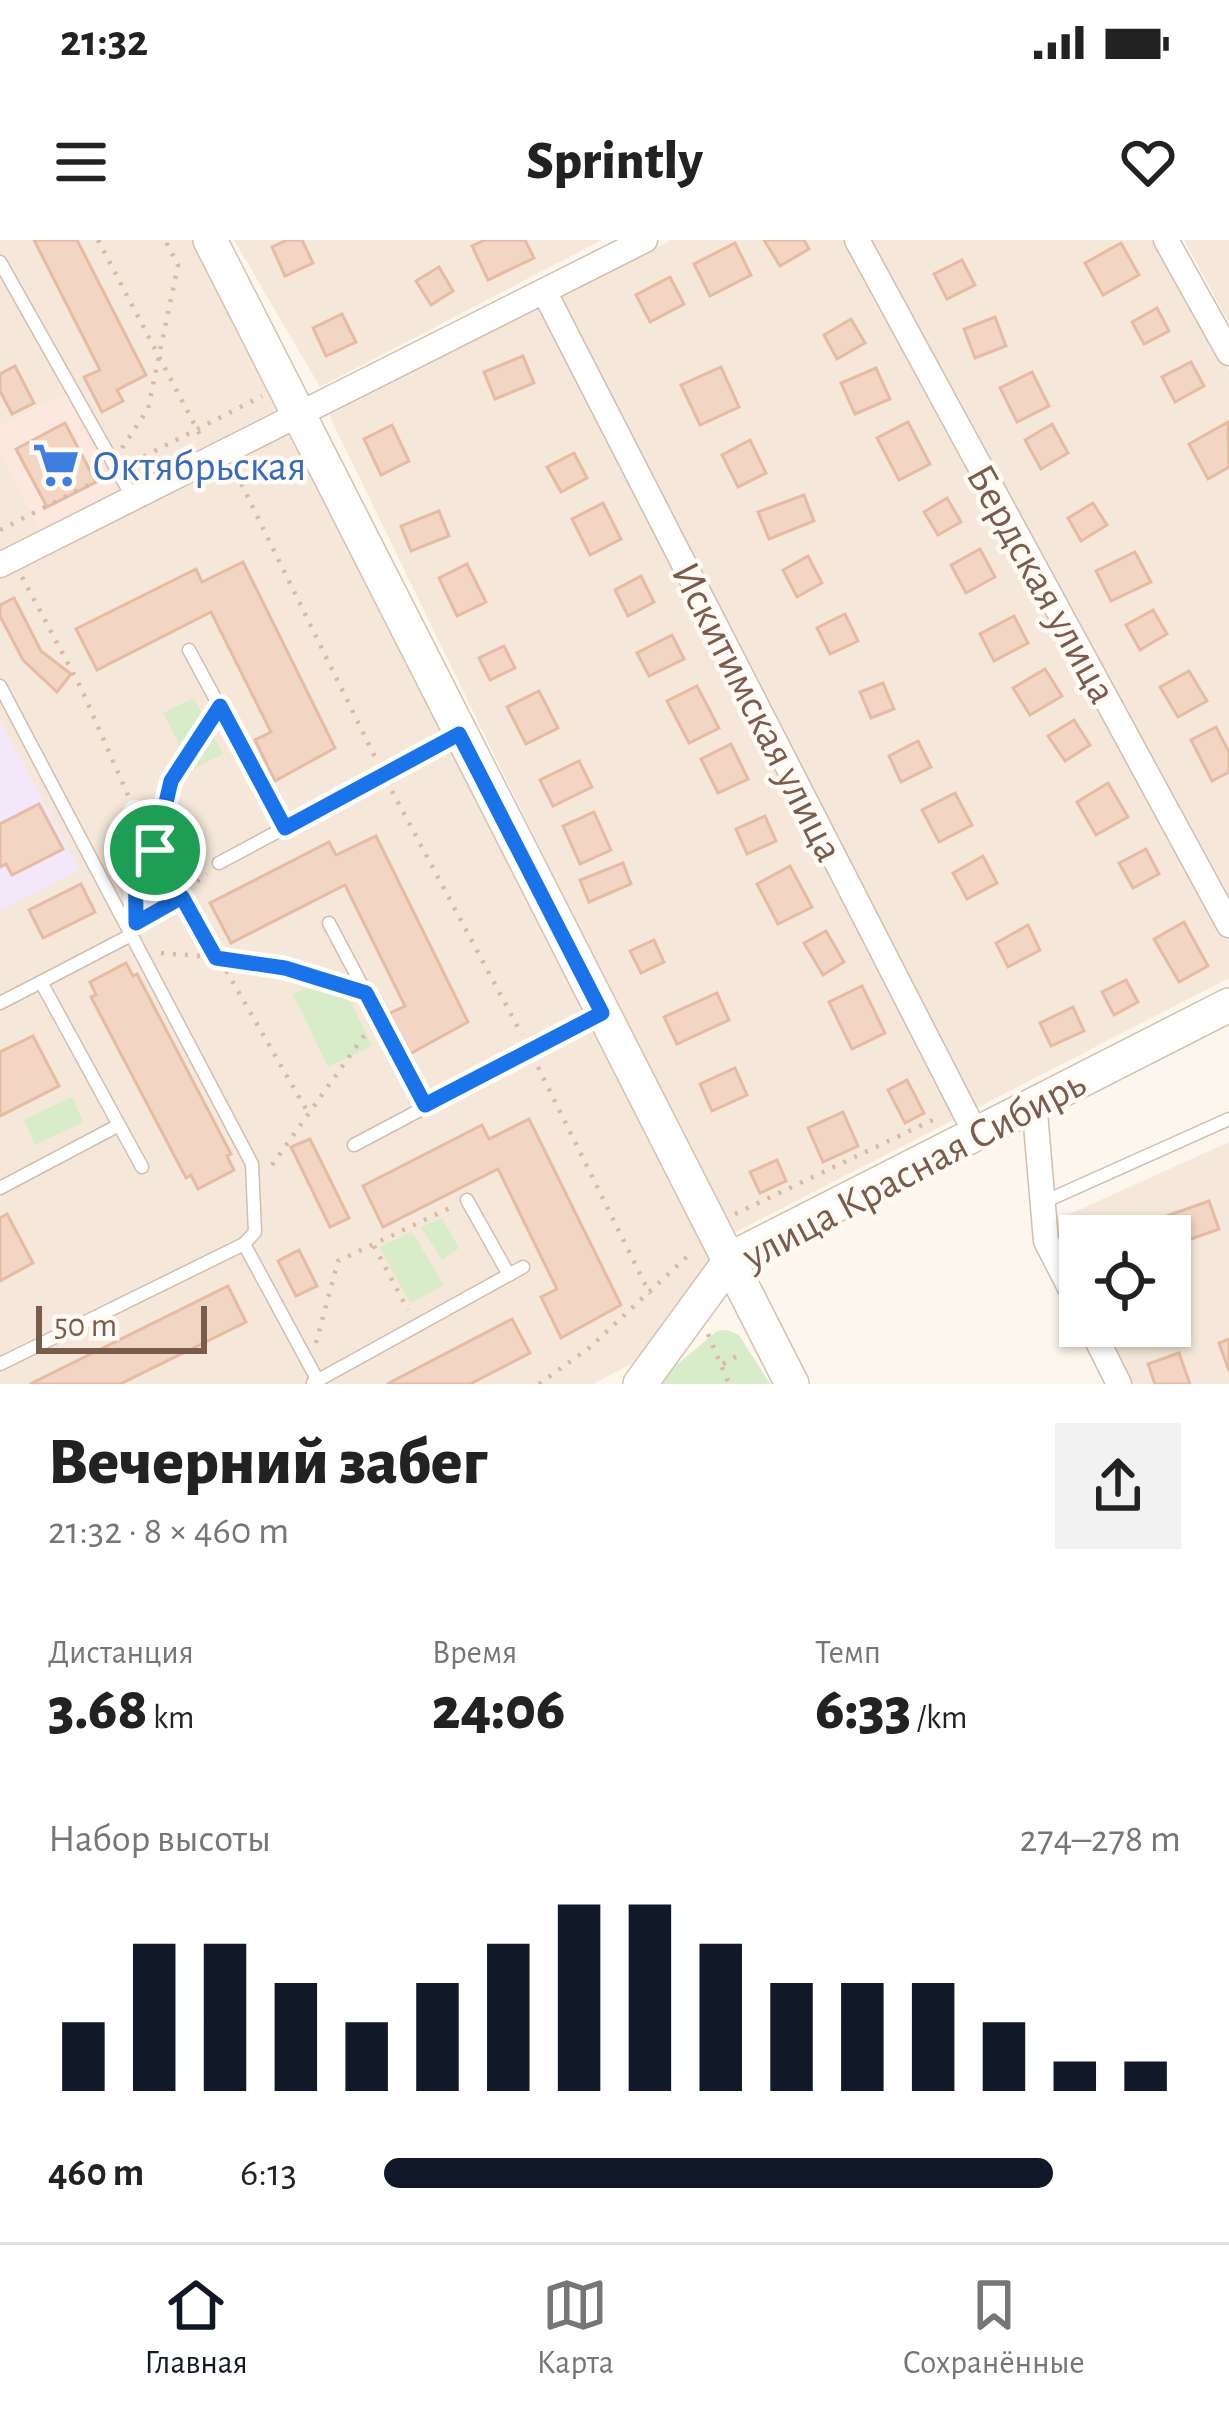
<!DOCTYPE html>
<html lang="ru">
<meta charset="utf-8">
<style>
body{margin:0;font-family:"Alegreya Sans",sans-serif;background:#f2f2f2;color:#222;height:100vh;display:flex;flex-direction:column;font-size:45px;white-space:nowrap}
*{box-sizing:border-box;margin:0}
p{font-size:39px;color:#767676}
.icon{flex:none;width:66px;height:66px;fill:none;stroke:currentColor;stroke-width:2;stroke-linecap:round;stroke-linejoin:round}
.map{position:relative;height:1144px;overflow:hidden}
.drawer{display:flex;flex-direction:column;background:#fff;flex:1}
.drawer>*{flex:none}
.controls{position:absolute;left:1059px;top:975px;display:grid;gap:24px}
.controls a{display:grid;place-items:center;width:132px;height:132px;border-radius:0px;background:#fff;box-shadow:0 3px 9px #0004;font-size:60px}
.scale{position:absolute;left:36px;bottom:30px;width:171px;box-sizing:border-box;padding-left:12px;border:6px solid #7a5c4d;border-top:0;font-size:33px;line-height:42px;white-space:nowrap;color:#7a5c4d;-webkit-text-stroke:9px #fffaf3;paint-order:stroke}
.pin{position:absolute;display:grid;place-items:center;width:102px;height:102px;color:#fff;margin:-51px;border:6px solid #fff;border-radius:50%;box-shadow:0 3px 12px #0007}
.round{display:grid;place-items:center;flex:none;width:126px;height:126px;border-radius:0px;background:#f2f2f2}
.summary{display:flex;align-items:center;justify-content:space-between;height:204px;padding:0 48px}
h1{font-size:66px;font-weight:800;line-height:90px}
.metrics{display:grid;grid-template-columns:repeat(3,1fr);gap:18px;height:204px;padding:12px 48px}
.metrics div{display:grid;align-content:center}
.metrics b{font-size:60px;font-weight:800}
.metrics small{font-size:33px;font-weight:400}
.metrics p{font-size:33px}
.chart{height:336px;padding:24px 48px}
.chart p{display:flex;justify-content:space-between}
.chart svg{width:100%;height:216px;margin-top:12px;stroke:#111827;stroke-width:6}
ul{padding:0 48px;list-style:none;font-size:39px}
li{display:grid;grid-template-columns:192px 144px 1fr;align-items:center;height:90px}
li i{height:30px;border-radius:15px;background:#111827}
.status{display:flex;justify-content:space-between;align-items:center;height:84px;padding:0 60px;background:#fff;direction:ltr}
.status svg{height:33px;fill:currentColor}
header{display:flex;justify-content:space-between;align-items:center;height:156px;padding:0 48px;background:#fff;font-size:54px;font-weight:800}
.menu{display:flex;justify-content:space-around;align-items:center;height:168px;border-top:3px solid #e0e0e0;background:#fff;font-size:33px;color:#767676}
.menu a{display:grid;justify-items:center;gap:6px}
.menu .current{color:#111827}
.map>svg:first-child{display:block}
.residential{fill:#f5e8da}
.commercial{fill:#fde8e0}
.education{fill:#f3e8fa}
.green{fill:#d8ecc9}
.building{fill:#f3d5c3;stroke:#e6bba3;stroke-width:3}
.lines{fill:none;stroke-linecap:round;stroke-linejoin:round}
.lane-casing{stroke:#d1beb0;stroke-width:15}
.street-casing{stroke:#d1beb0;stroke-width:27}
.secondary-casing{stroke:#d6c0b0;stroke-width:36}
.path{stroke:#d9b8a5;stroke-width:4.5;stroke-dasharray:3 9;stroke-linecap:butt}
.lane{stroke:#fff;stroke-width:12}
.street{stroke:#fff;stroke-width:24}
.secondary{stroke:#fff;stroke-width:33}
.route-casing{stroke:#fff;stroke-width:24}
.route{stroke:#1a73e8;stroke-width:15}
.labels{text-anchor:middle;stroke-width:9;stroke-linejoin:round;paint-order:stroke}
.shop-label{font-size:42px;fill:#366cbe;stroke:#fffaf3;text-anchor:start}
.street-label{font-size:42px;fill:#7a5c4d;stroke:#fffaf3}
</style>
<div class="status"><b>21:32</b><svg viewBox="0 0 49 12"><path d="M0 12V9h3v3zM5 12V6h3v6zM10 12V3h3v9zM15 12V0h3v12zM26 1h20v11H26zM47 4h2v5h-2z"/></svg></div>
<header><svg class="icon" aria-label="menu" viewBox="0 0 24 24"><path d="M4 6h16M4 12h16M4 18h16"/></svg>Sprintly<svg class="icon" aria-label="heart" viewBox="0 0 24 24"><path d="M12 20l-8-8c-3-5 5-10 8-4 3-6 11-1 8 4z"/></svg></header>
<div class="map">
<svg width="1229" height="1144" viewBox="0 0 1229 1144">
<rect width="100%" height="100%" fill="#fdf6ec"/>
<!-- residential -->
<g class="residential">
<path d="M0,0H194L714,1019L633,1123L593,1144H0Z"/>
<path d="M234,0H602L320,147Z"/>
<path d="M671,0H1156L1229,131V738L728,996L329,175Z"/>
<path d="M1184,0H1229V83Z"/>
<path d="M1229,902V1144H1126L1103,1086H1170V996H1080V1027L1061,978Z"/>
</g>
<!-- commercial -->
<path class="commercial" d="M66,153L117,253L41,292L0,212V186Z"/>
<!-- education -->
<path class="education" d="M0,481L80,629L0,671Z"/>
<!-- green -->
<g class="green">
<path d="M194,458L223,514L192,530L163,473Z"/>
<path d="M337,733L372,806L328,827L293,754Z"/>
<path d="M72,857L83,882L35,905L24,880Z"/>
<path d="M442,978L459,1008L442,1020L421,987Z"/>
<path d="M412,992L444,1045L410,1063L379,1007Z"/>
<path d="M727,1090L739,1095L770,1144H654L717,1091Z"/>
</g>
<!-- building -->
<g class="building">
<path d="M34,0H77L146,135L117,150L123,161L102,172L84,137L100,130Z"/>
<path d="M287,0H302L313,23L285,36L272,7Z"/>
<path d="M485,0H525L534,18L488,40L472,6Z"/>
<path d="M764,0H804L809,9L780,26Z"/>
<path d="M735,3L751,35L710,56L694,24Z"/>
<path d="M1121,3L1139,35L1103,55L1085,23Z"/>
<path d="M962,20L975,45L947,59L934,34Z"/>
<path d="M439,27L453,51L431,65L416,41Z"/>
<path d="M670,37L684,64L650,82L636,55Z"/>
<path d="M1157,68L1169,91L1144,104L1132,82Z"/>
<path d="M342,74L356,102L326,116L313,88Z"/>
<path d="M995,77L1006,106L975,118L964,89Z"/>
<path d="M851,79L865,103L837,119L824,95Z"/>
<path d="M523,116L534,143L495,159L484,132Z"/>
<path d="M1191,122L1204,146L1175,162L1162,137Z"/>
<path d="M15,126L34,163L12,174L0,151V134Z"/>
<path d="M721,127L739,167L700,185L681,145Z"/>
<path d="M876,128L890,159L855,174L841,143Z"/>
<path d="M1032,132L1049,166L1017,182L1000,148Z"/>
<path d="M908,182L930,224L899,240L877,198Z"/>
<path d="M1228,182L1229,227L1208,239L1189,204Z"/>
<path d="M65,183L96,242L47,267L16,209Z"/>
<path d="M1052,184L1068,213L1041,229L1025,200Z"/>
<path d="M392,185L409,221L381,235L364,199Z"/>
<path d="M750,200L766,233L738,247L722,215Z"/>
<path d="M574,213L587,238L561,252L547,227Z"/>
<path d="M804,255L814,281L769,299L758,272Z"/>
<path d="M947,258L961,282L938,295L924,272Z"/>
<path d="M603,263L621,299L590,315L572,279Z"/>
<path d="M1093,263L1107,285L1081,301L1068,278Z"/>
<path d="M439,271L449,296L411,311L401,286Z"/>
<path d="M980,309L995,337L966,353L951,325Z"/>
<path d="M1135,312L1151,342L1111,361L1096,331Z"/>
<path d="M808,316L822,343L797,357L783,330Z"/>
<path d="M243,322L335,508L275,541L255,500L271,492L211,372L97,430L76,389L196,329L202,342Z"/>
<path d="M467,324L486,362L457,376L439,338Z"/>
<path d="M641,336L654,362L628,376L615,350Z"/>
<path d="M14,358L41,411L71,434L57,452L23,420L0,376V365Z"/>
<path d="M1153,370L1167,394L1140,410L1126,385Z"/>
<path d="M845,374L858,401L830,414L817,388Z"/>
<path d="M1014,376L1028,403L994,421L980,394Z"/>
<path d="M672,395L684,419L649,436L637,413Z"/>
<path d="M504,406L515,428L490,440L479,418Z"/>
<path d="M1045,429L1062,456L1030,475L1013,448Z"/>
<path d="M1189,431L1207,461L1178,477L1160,447Z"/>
<path d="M883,443L894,469L871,478L860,452Z"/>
<path d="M697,446L719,488L689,503L667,461Z"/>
<path d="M539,451L558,488L526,504L507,467Z"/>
<path d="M1074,480L1090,505L1065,521L1048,496Z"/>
<path d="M1216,487L1229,512V532L1212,541L1191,500Z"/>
<path d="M918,501L931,527L901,542L889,516Z"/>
<path d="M731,504L748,539L718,553L701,519Z"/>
<path d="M579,521L592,547L553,566L540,540Z"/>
<path d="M1108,543L1128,577L1096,595L1077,562Z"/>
<path d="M955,553L972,585L939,602L922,570Z"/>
<path d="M39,564L63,609L12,635L6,624L0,627V584Z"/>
<path d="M594,572L611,610L580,624L563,586Z"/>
<path d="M765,576L776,601L747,614L736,589Z"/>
<path d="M376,596L468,782L408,815L388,774L405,766L345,645L231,703L210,663L329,602L336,615Z"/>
<path d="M1146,609L1159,634L1133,648L1119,623Z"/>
<path d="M983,616L997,643L967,659L953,633Z"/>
<path d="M623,623L631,644L589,662L580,640Z"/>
<path d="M790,626L812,667L778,684L757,644Z"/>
<path d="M81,644L95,672L43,698L29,670Z"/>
<path d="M1184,682L1208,726L1179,742L1154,699Z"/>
<path d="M1028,685L1040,710L1008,727L996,703Z"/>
<path d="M826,691L844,722L823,735L804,703Z"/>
<path d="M654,700L664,722L641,733L630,711Z"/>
<path d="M126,723L133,736L137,734L231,914L227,916L234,930L198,949L191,935L186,938L91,757L96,755L90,742Z"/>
<path d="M1126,740L1138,762L1114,775L1102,752Z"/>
<path d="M862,746L885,793L852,809L829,762Z"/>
<path d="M717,753L729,780L677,804L664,777Z"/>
<path d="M1073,767L1084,791L1051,806L1040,783Z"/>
<path d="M33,796L59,846L0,876V812Z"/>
<path d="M735,828L747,855L712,871L700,844Z"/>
<path d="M907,840L924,873L905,883L888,850Z"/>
<path d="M843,872L858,906L823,922L808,888Z"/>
<path d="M529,879L621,1065L561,1098L541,1057L557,1049L498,929L383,987L363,946L482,885L489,899Z"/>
<path d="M310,899L349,978L330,987L291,907Z"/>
<path d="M777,920L786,941L760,953L750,932Z"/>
<path d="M1209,961L1219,989L1171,1006L1161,978Z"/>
<path d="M7,974L33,1023L0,1041V978Z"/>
<path d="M1130,987L1133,996H1103Z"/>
<path d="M299,1010L317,1046L296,1056L278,1021Z"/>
<path d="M228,1046L246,1082L120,1144H30Z"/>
<path d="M512,1079L530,1113L470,1144H387Z"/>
<path d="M1229,1099V1131L1219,1103Z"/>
<path d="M1179,1113L1190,1144H1155L1148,1124Z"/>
</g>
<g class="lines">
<defs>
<g id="lane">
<path d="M0,22L133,258"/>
<path d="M189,410L285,588"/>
<path d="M0,446L252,924L255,992L244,1004"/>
<path d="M219,623L458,495"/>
<path d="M329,683L425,865"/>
<path d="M41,742L131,695"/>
<path d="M0,763L41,742L142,927"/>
<path d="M354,905L601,774"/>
<path d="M0,948L119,885"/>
<path d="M467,960L509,1035"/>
<path d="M1046,961L1229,879"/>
<path d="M0,1124L244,1004L318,1141"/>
<path d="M313,1143L523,1027"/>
</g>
<g id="street">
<path d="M857,0L1229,685"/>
<path d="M1166,0L1229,113"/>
<path d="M544,51L975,892"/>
<path d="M0,325L645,0"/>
<path d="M1034,861L1046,1001L1080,1067"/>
<path d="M1090,1086L1119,1144"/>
</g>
<g id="secondary">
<path d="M210,0L792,1144"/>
<path d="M640,1144L732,1018L1229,765"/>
</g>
</defs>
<!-- lane casing -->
<use href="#lane" class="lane-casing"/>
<!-- street casing -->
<use href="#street" class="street-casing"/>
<!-- secondary casing -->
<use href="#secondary" class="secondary-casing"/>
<!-- path -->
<g class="path">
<path d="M98,0L201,197"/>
<path d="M122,208L148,169L178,25L165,0"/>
<path d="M133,222L262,156"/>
<path d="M236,233L376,519"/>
<path d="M0,290L102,238"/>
<path d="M22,337L81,448L137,576L310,876"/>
<path d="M392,551L522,795"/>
<path d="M135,575L137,666"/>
<path d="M148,676L207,634"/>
<path d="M147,677L171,541L210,481"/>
<path d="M161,713L239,719L343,747"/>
<path d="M538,827L650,1054"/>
<path d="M272,925L366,793"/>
<path d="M735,974L941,876"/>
<path d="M374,1006L408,1070"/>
<path d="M708,1094L729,1144"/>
<path d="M316,1103L338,1021L452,967"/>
<path d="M723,1124L744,1112"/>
<path d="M539,1144L589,1108L693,1011"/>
</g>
<!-- lane -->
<use href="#lane" class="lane"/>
<!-- street -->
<use href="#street" class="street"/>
<!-- secondary -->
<use href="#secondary" class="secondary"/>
</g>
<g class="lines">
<defs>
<path id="route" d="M220,466L285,588L459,494L602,773L425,865L366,753L285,728L216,718L182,657L136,683L135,572L155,610L171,541Z"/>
</defs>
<!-- route casing -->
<use href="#route" class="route-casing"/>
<!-- route -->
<use href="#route" class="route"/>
</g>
<!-- icons -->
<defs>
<symbol id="supermarket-bare" viewBox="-9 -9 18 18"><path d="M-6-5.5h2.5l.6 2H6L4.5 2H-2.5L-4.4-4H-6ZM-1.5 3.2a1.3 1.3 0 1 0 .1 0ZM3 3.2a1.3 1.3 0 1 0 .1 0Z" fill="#3f7fe0" stroke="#fffaf3" stroke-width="2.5" paint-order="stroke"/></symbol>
</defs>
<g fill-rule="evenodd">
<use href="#supermarket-bare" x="23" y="192" width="66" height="66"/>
</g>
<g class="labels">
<!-- shop labels -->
<g class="shop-label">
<text x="92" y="240">Октябрьская</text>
</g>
<!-- street labels -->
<g class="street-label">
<text transform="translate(1043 343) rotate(61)" y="15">Бердская улица</text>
<text transform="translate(759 471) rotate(63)" y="15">Искитимская улица</text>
<text transform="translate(913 928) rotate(-28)" y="15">улица Красная Сибирь</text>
</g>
</g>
</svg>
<div class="controls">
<a><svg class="icon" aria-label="locate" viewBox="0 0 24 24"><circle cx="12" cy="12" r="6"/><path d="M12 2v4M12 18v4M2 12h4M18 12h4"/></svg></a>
</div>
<div class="scale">50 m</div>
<div class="pin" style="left:155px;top:610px;background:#1e9e55"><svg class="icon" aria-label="arrive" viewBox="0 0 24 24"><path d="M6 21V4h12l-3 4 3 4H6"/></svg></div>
</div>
<section class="drawer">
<div class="summary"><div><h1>Вечерний забег</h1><p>21:32 · 8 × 460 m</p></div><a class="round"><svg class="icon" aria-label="share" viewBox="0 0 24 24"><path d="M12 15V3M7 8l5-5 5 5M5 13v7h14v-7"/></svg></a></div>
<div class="metrics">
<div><p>Дистанция</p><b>3.68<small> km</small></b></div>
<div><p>Время</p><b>24:06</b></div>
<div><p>Темп</p><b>6:33<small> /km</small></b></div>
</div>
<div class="chart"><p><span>Набор высоты</span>274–278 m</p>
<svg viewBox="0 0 160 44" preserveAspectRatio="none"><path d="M5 44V30M15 44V14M25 44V14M35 44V22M45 44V30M55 44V22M65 44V14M75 44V6M85 44V6M95 44V14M105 44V22M115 44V22M125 44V22M135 44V30M145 44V38M155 44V38"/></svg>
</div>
<ul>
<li><b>460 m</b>6:13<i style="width:84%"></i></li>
</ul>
</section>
<nav class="menu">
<a class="current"><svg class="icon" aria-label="home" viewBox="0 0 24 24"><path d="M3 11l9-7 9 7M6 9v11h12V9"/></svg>Главная</a>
<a><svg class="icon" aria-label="map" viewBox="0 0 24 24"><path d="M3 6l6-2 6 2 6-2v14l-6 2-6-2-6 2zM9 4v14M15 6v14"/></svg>Карта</a>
<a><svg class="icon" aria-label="saved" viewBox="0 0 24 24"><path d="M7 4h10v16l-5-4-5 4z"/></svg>Сохранённые</a>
</nav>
